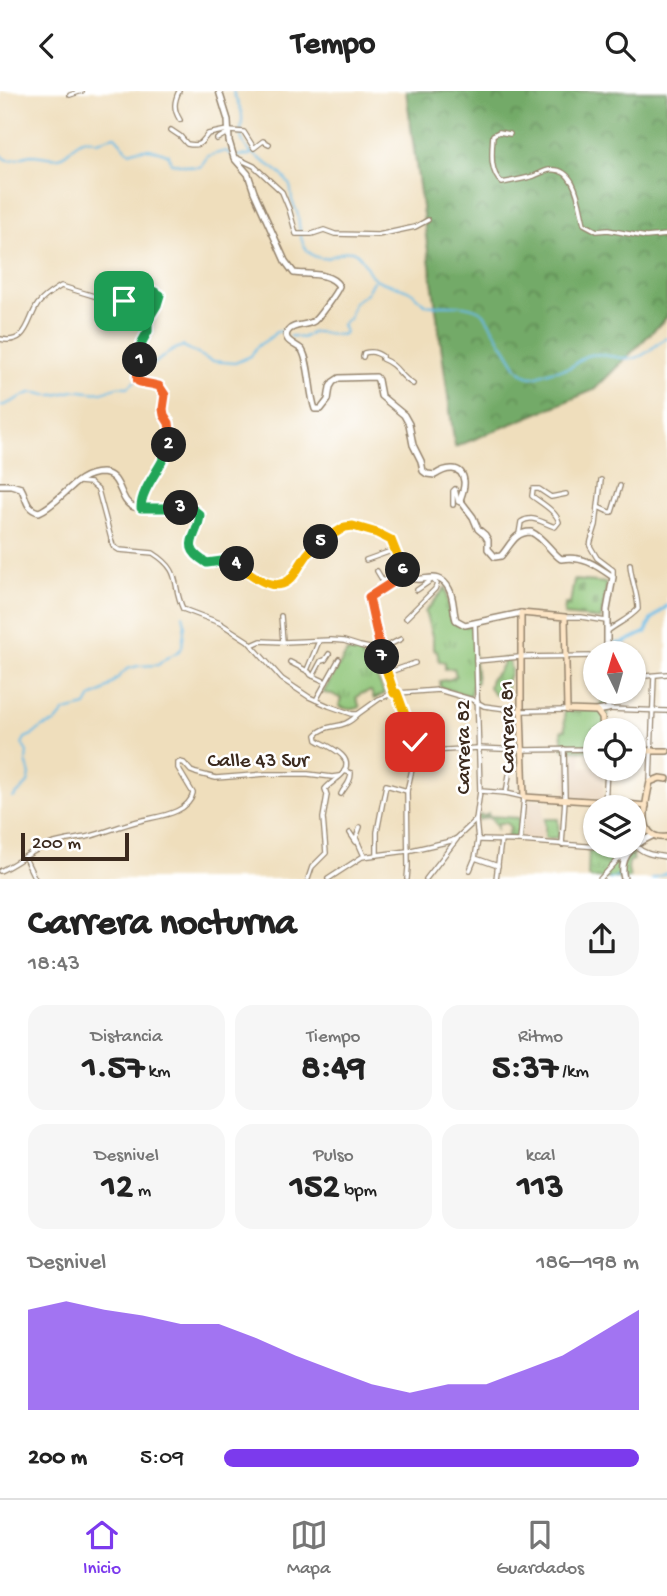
<!DOCTYPE html>
<html lang="es">
<meta charset="utf-8">
<style>
body{margin:0;font-family:"Gochi Hand",sans-serif;background:#f6f6f6;color:#222;height:100vh;display:flex;flex-direction:column;font-size:26px;white-space:nowrap}
*{box-sizing:border-box;margin:0}
p{font-size:23px;color:#767676}
.icon{flex:none;width:38px;height:38px;fill:none;stroke:currentColor;stroke-width:2;stroke-linecap:round;stroke-linejoin:round}
.map{position:relative;height:788px;overflow:hidden}
.panel{display:flex;flex-direction:column;background:#fff;flex:1}
.panel>*{flex:none}
.needle{width:46px;rotate:355deg}
.controls{position:absolute;left:583px;top:550px;display:grid;gap:14px}
.controls a{display:grid;place-items:center;width:63px;height:63px;border-radius:50%;background:#fff;box-shadow:0 2px 5px #0004;font-size:35px}
.scale{position:absolute;left:21px;bottom:18px;width:108px;box-sizing:border-box;padding-left:7px;border:4px solid #3b2a1e;border-top:0;font-size:19px;line-height:24px;white-space:nowrap;color:#3b2a1e;-webkit-text-stroke:5px #fff;paint-order:stroke}
.pin{position:absolute;display:grid;place-items:center;width:60px;height:60px;color:#fff;margin:-30px;border-radius:14px;box-shadow:0 4px 10px #0006}
.km{position:absolute;width:35px;height:35px;margin:-18px;border-radius:50%;background:#222;color:#fff;font-size:19px;line-height:35px;text-align:center}
.round{display:grid;place-items:center;flex:none;width:74px;height:74px;border-radius:28px;background:#f6f6f6}
.summary{display:flex;align-items:center;justify-content:space-between;height:119px;padding:0 28px}
h1{font-size:38px;font-weight:700;line-height:52px}
.metrics{display:grid;grid-template-columns:repeat(3,1fr);gap:10px;height:119px;padding:7px 28px}
.metrics div{display:grid;align-content:center;border-radius:18px;background:#f6f6f6;text-align:center}
.metrics b{font-size:35px;font-weight:700}
.metrics small{font-size:19px;font-weight:400}
.metrics p{font-size:19px}
.chart{height:196px;padding:14px 28px}
.chart p{display:flex;justify-content:space-between}
.chart svg{width:100%;height:126px;margin-top:7px;fill:#7c3aed;opacity:.7}
ul{padding:0 28px;list-style:none;font-size:23px}
li{display:grid;grid-template-columns:112px 84px 1fr;align-items:center;height:52px}
li i{height:18px;border-radius:9px;background:#7c3aed}
header{display:flex;justify-content:space-between;align-items:center;height:91px;padding:0 28px;background:#fff;font-size:32px;font-weight:700}
.dock{display:flex;justify-content:space-around;align-items:center;height:98px;border-top:2px solid #e0e0e0;background:#fff;font-size:19px;color:#767676}
.dock a{display:grid;justify-items:center;gap:4px}
.dock .on{color:#7c3aed}
.map>svg:first-child{display:block}
.built{fill:#e7d0b5}
.grass{fill:url(#grass-tufts);stroke:#65784b;stroke-width:2}
.forest{fill:url(#forest-crowns);stroke:#576a43;stroke-width:2}
.cemetery{fill:url(#cemetery-stones);stroke:#65784b;stroke-width:2}
.pitch{fill:#8fc578;stroke:#65784b;stroke-width:2}
.lines{fill:none;stroke-linecap:round;stroke-linejoin:round}
.stream{stroke:#6bbce6;stroke-width:2}
.canal{stroke:#6bbce6;stroke-width:3.5}
.minor-casing{stroke:#95846d;stroke-width:6}
.tertiary-casing{stroke:#95846d;stroke-width:8}
.secondary-casing{stroke:#95846d;stroke-width:8}
.minor{stroke:#fff;stroke-width:3.5}
.tertiary{stroke:#fff;stroke-width:5}
.secondary{stroke:#fde5c5;stroke-width:5}
.split-1-casing{stroke:#fff;stroke-width:14}
.split-2-casing{stroke:#fff;stroke-width:14}
.split-3-casing{stroke:#fff;stroke-width:14}
.split-4-casing{stroke:#fff;stroke-width:14}
.split-5-casing{stroke:#fff;stroke-width:14}
.split-6-casing{stroke:#fff;stroke-width:14}
.split-7-casing{stroke:#fff;stroke-width:14}
.split-8-casing{stroke:#fff;stroke-width:14}
.split-1{stroke:#22a559;stroke-width:9}
.split-2{stroke:#f0652b;stroke-width:9}
.split-3{stroke:#22a559;stroke-width:9}
.split-4{stroke:#22a559;stroke-width:9}
.split-5{stroke:#f5b400;stroke-width:9}
.split-6{stroke:#f5b400;stroke-width:9}
.split-7{stroke:#f0652b;stroke-width:9}
.split-8{stroke:#f5b400;stroke-width:9}
.labels{text-anchor:middle;stroke-width:5;stroke-linejoin:round;paint-order:stroke}
.street-label{font-size:21px;fill:#3b2a1e;stroke:#fff}
</style>
<header><svg class="icon" aria-label="back" viewBox="0 0 24 24"><path d="M15 5l-7 7 7 7"/></svg>Tempo<svg class="icon" aria-label="search" viewBox="0 0 24 24"><circle cx="10" cy="10" r="6"/><path d="M15 15l6 6"/></svg></header>
<div class="map">
<svg width="667" height="788" viewBox="0 0 667 788">
<defs>
<pattern id="grass-tufts" width="24" height="20" patternUnits="userSpaceOnUse" patternTransform="scale(1.75)"><rect width="24" height="20" fill="#8fc578"/><path d="M3 7l-1-3M5 7V3M7 7l1-3M15 17l-1-3M17 17v-4M19 17l1-3" fill="none" stroke="#76a062"/></pattern>
<pattern id="forest-crowns" width="20" height="18" patternUnits="userSpaceOnUse" patternTransform="scale(1.75)"><rect width="20" height="18" fill="#73aa68"/><path d="M2 6a3 3 0 1 1 6 0M12 15a3 3 0 1 1 6 0" fill="none" stroke="#608b55"/></pattern>
<pattern id="cemetery-stones" width="16" height="16" patternUnits="userSpaceOnUse" patternTransform="scale(1.75)"><rect width="16" height="16" fill="#8fc578"/><path d="M2 7V4a2 2 0 0 1 4 0v3zM10 15v-3a2 2 0 0 1 4 0v3z" fill="#76a062"/></pattern>
</defs>
<rect width="100%" height="100%" fill="#fff"/>
<filter id="ink" filterUnits="userSpaceOnUse"><feTurbulence type="fractalNoise" baseFrequency=".0143" numOctaves="2"/><feDisplacementMap in="SourceGraphic" scale="14" xChannelSelector="R" yChannelSelector="G"/><feConvolveMatrix kernelMatrix="1 2 1 2 8 2 1 2 1" color-interpolation-filters="sRGB"/></filter>
<filter id="wash" filterUnits="userSpaceOnUse"><feTurbulence type="fractalNoise" baseFrequency=".00686" numOctaves="4" result="noise"/><feDisplacementMap in="SourceGraphic" scale="28" xChannelSelector="R" yChannelSelector="G"/><feGaussianBlur stdDeviation="1.57" result="paint"/><feColorMatrix in="noise" values="0 0 0 0 0 0 0 0 0 0 0 0 0 0 0 0 0 1.4 0 .05"/><feComposite in="paint" operator="in"/></filter>
<g filter="url(#wash)">
<rect width="100%" height="100%" fill="#efdebc"/>
<!-- built -->
<g class="built">
<path d="M575,660H581V676L604,677V709L566,707L565,676H575Z"/>
<path d="M524,708L544,709L542,752L520,750Z"/>
</g>
<!-- grass -->
<g class="grass">
<path d="M446,496L450,529L457,534H471L477,591L472,594L470,605L440,596V590L451,588L456,585L454,577L445,578V571L439,570L437,560L433,558V548L425,521Z"/>
<path d="M347,561L362,562V567C368,571 382,595 384,603L374,608L371,600L360,603L356,607L360,616C352,620 346,618 339,615L341,608L332,603L323,602Z"/>
<path d="M506,567L509,569L511,581L508,588L506,602L495,604L489,596L491,587L497,582L504,571L502,568Z"/>
<path d="M604,600H608V639H595V660L566,659L563,657L561,640L565,639L564,619L569,617L598,616L603,609Z"/>
<path d="M488,722L489,725L519,727L518,747L507,746L509,740L511,738L507,732H498L497,737L496,734L489,726L478,729L479,724L485,725Z"/>
<path d="M647,740L645,748C636,755 633,758 633,769L629,771L628,778L630,787H590L588,784L589,755L634,754V750L640,751Z"/>
</g>
<!-- forest -->
<path class="forest" d="M406,0H667V226L594,299L455,356Z"/>
<!-- cemetery -->
<path class="cemetery" d="M574,489L607,492L601,528L564,524L565,513H570Z"/>
<!-- pitch -->
<path class="pitch" d="M545,728H558L559,747H545Z"/>
<g class="lines">
<!-- stream -->
<g class="stream">
<path d="M233,0C235,9 242,17 242,25C243,38 237,42 245,55C254,68 279,76 289,93C292,98 291,104 292,109C293,114 297,119 298,124C300,138 299,153 311,163C327,175 341,157 352,160C363,164 365,177 372,185C382,195 399,193 411,201C416,204 421,212 427,214C431,216 439,214 443,214C457,214 473,214 484,223L518,278C531,292 537,284 552,280C557,278 563,279 568,277C575,275 579,268 586,265C602,260 619,270 635,267C647,265 656,252 667,247"/>
<path d="M0,63C3,66 4,69 9,69C16,69 24,65 31,64C40,64 51,68 59,66C75,62 74,41 98,51L112,45H115L129,61C142,56 156,58 169,64L171,72C182,72 190,77 200,76L208,65L226,60L231,64"/>
<path d="M236,65L250,64V62"/>
<path d="M290,245L302,247L313,241H316L342,244L345,241L342,234L345,230L349,228L354,211L366,203L373,190"/>
<path d="M138,288C152,275 165,261 183,255L211,270L235,272L251,265C259,249 266,253 276,241L283,240"/>
<path d="M0,315C12,313 19,305 31,302C37,301 41,303 47,304C57,305 65,301 74,300C83,299 93,303 102,301C115,298 112,294 128,296L135,290"/>
<path d="M13,707L28,692L30,684L26,670L27,661L22,653L25,647L34,643L42,636L55,632L65,620L86,615L91,606L104,600L127,578L138,575L158,574L165,568L179,560L182,556L185,532L183,524"/>
<path d="M610,788L619,784L622,786"/>
<path d="M652,788L667,782"/>
</g>
<!-- canal -->
<path class="canal" d="M609,553L623,552L646,541L651,529L667,515"/>
</g>
</g>
<g filter="url(#ink)">
<g class="lines">
<defs>
<g id="minor">
<path d="M179,0C174,11 173,18 180,29"/>
<path d="M70,4L82,0"/>
<path d="M171,39L180,45L187,53C201,56 201,51 208,43L227,39"/>
<path d="M229,40L244,41L254,57L263,50L269,53"/>
<path d="M510,43L499,41L493,44C492,60 489,81 502,92C512,90 523,88 534,85C539,83 544,80 549,79C577,75 579,114 584,133L597,140L608,139L646,146L667,144"/>
<path d="M217,48L229,41"/>
<path d="M237,67L254,75L282,101L289,118L296,143H312L324,139L335,143L378,144L415,136L428,129"/>
<path d="M0,248C28,254 27,229 38,213C44,205 53,200 61,195L94,205L128,210C138,206 150,196 160,204L157,214L148,229V241L142,252L139,278L135,285L138,290L159,295C169,309 161,307 163,320C165,330 171,336 171,346C170,373 141,391 141,417"/>
<path d="M363,266L364,262C372,260 375,261 382,265V268C398,274 399,285 413,293"/>
<path d="M601,389L596,434L591,450L590,455L597,467L613,479V486"/>
<path d="M79,391L90,392L98,399L113,455L119,459L153,462C183,481 171,492 183,518L220,532L248,550L282,588L309,606L329,615L352,623H358L379,608L394,602"/>
<path d="M453,414V400L455,398L458,411L463,413"/>
<path d="M598,416L609,421H612L620,395"/>
<path d="M519,443L521,431C533,423 542,432 555,436L559,431C556,420 541,412 532,405L533,398H539L551,406L566,403"/>
<path d="M366,469L394,459"/>
<path d="M377,480L386,495"/>
<path d="M405,483L369,506L379,559L394,602H397L412,641L416,661L407,700L408,776L407,788"/>
<path d="M417,499L433,488"/>
<path d="M281,525L283,551"/>
<path d="M565,526H581L606,530"/>
<path d="M406,527L435,498L437,493L434,490V487"/>
<path d="M608,540C618,532 629,528 638,518C638,503 631,489 630,473"/>
<path d="M252,554L261,550L283,551L331,549L344,550L360,555L379,559L401,548"/>
<path d="M476,570L520,566L595,565"/>
<path d="M290,571L309,581L311,584L326,591"/>
<path d="M307,579L319,550"/>
<path d="M387,582L415,572"/>
<path d="M313,585L321,570L325,569L329,563"/>
<path d="M634,586L667,583"/>
<path d="M398,602L439,599L473,609L484,615L522,620L567,619"/>
<path d="M316,609L339,568"/>
<path d="M608,618L667,620"/>
<path d="M416,661L478,657L522,659L595,658"/>
<path d="M650,691L654,585"/>
<path d="M480,700L506,702L524,706L520,750"/>
<path d="M506,702L509,684"/>
<path d="M341,703C345,695 351,692 351,682L344,680"/>
<path d="M605,716L607,677"/>
<path d="M360,736L356,747L364,765"/>
<path d="M350,742L356,751"/>
<path d="M478,749L520,750L599,756L602,754"/>
<path d="M562,754L565,708L564,658"/>
<path d="M636,755C645,764 655,764 667,766"/>
<path d="M377,764V741L386,694L407,700"/>
<path d="M25,767L35,788"/>
<path d="M475,767L498,775"/>
<path d="M470,779L475,767L478,749L476,729L480,700L475,532"/>
<path d="M0,780C16,773 33,758 48,754C61,749 77,748 91,745C108,740 125,733 143,729C160,725 189,722 193,702L178,677V672L180,671L184,672L191,680L196,682L216,687L266,683H308L332,686L339,685"/>
<path d="M308,788L312,776L326,762L323,727L327,704L325,698C330,692 338,688 343,682C356,665 327,655 317,649L316,644C329,630 342,641 358,623"/>
<path d="M328,788L362,766L407,760L451,750L457,747L476,729"/>
<path d="M426,788L457,748"/>
<path d="M496,788L501,750"/>
<path d="M600,788L617,770L625,764"/>
</g>
<g id="tertiary">
<path d="M219,0L228,29L229,50L234,67L248,83L254,101L285,170L294,182C309,184 330,181 339,195C337,201 318,227 314,230C307,235 293,233 288,240C281,250 298,254 302,259C310,272 309,302 315,318H321L328,309L330,296L333,291L339,287L376,286L378,289L381,305L404,324L409,333L413,354L421,370L423,380L427,383L435,384C445,377 462,373 464,390C465,396 462,403 460,409L473,426L478,438L485,444L488,449V458L495,466L501,465C511,454 514,441 531,441C544,447 550,460 561,468C582,464 596,474 613,486L607,519V562"/>
<path d="M0,394H11L21,397C27,407 25,418 39,421C63,411 74,382 102,382C123,383 118,411 134,416C155,422 180,410 199,423C201,447 177,448 205,472C214,473 223,467 232,470C248,475 259,496 279,493C295,491 301,470 311,459C317,452 337,437 346,436C354,435 361,438 367,440C374,441 381,443 387,447C399,456 396,475 407,484C420,496 438,476 449,498C454,507 453,520 456,529L465,534L521,522"/>
<path d="M597,620L608,618V600"/>
<path d="M624,788C618,766 634,753 652,745"/>
</g>
<g id="secondary">
<path d="M603,639L602,627L597,620L567,619L565,526L521,522V620L524,706L605,711L646,715"/>
<path d="M634,660H667"/>
<path d="M667,688L660,687L650,691C646,710 635,750 667,746"/>
</g>
</defs>
<!-- minor casing -->
<use href="#minor" class="minor-casing"/>
<!-- tertiary casing -->
<use href="#tertiary" class="tertiary-casing"/>
<!-- secondary casing -->
<use href="#secondary" class="secondary-casing"/>
<!-- minor -->
<use href="#minor" class="minor"/>
<!-- tertiary -->
<use href="#tertiary" class="tertiary"/>
<!-- secondary -->
<use href="#secondary" class="secondary"/>
</g>
</g>
<g class="lines" filter="url(#ink)">
<defs>
<path id="split-1" d="M124,210H128L153,200L160,204L157,214L148,229V240L142,251L140,269"/>
<path id="split-2" d="M140,269C136,297 132,288 159,295L165,304L163,318L164,324L169,332L171,347L169,354"/>
<path id="split-3" d="M169,354C164,375 141,396 141,417H181"/>
<path id="split-4" d="M181,417L194,419L200,424C198,447 178,455 207,472L229,469L237,473"/>
<path id="split-5" d="M237,473C250,482 271,502 288,490C294,486 298,477 302,471C307,463 312,456 321,451"/>
<path id="split-6" d="M321,451L345,436L353,435L377,442L391,449L403,479"/>
<path id="split-7" d="M382,566L369,506L405,483L403,479"/>
<path id="split-8" d="M382,566L394,602H397L415,651"/>
</defs>
<!-- split-1 casing -->
<use href="#split-1" class="split-1-casing"/>
<!-- split-2 casing -->
<use href="#split-2" class="split-2-casing"/>
<!-- split-3 casing -->
<use href="#split-3" class="split-3-casing"/>
<!-- split-4 casing -->
<use href="#split-4" class="split-4-casing"/>
<!-- split-5 casing -->
<use href="#split-5" class="split-5-casing"/>
<!-- split-6 casing -->
<use href="#split-6" class="split-6-casing"/>
<!-- split-7 casing -->
<use href="#split-7" class="split-7-casing"/>
<!-- split-8 casing -->
<use href="#split-8" class="split-8-casing"/>
<!-- split-1 -->
<use href="#split-1" class="split-1"/>
<!-- split-2 -->
<use href="#split-2" class="split-2"/>
<!-- split-3 -->
<use href="#split-3" class="split-3"/>
<!-- split-4 -->
<use href="#split-4" class="split-4"/>
<!-- split-5 -->
<use href="#split-5" class="split-5"/>
<!-- split-6 -->
<use href="#split-6" class="split-6"/>
<!-- split-7 -->
<use href="#split-7" class="split-7"/>
<!-- split-8 -->
<use href="#split-8" class="split-8"/>
</g>
<g class="labels">
<!-- street labels -->
<g class="street-label">
<text transform="translate(506 636) rotate(-91)" y="7">Carrera 81</text>
<text transform="translate(462 656) rotate(-90)" y="7">Carrera 82</text>
<text x="258" y="675">Calle 43 Sur</text>
</g>
</g>
</svg>
<div class="controls">
<a><svg class="needle" viewBox="-14 -14 28 28"><path d="M0-13l5 13h-10z" fill="#e53935"/><path d="M0 13l5-13h-10z" fill="#767676"/></svg></a>
<a><svg class="icon" aria-label="locate" viewBox="0 0 24 24"><circle cx="12" cy="12" r="6"/><path d="M12 2v4M12 18v4M2 12h4M18 12h4"/></svg></a>
<a><svg class="icon" aria-label="layers" viewBox="0 0 24 24"><path d="M12 4l9 5-9 5-9-5zM3 14l9 5 9-5"/></svg></a>
</div>
<div class="scale">200 m</div>
<div class="pin" style="left:124px;top:210px;background:#1e9e55"><svg class="icon" aria-label="arrive" viewBox="0 0 24 24"><path d="M6 21V4h12l-3 4 3 4H6"/></svg></div>
<div class="pin" style="left:415px;top:651px;background:#d93025"><svg class="icon" aria-label="check" viewBox="0 0 24 24"><path d="M5 12l5 5 9-10"/></svg></div>
<b class="km" style="left:140px;top:269px">1</b>
<b class="km" style="left:169px;top:354px">2</b>
<b class="km" style="left:181px;top:417px">3</b>
<b class="km" style="left:237px;top:473px">4</b>
<b class="km" style="left:321px;top:451px">5</b>
<b class="km" style="left:403px;top:479px">6</b>
<b class="km" style="left:382px;top:566px">7</b>
</div>
<section class="panel">
<div class="summary"><div><h1>Carrera nocturna</h1><p>18:43</p></div><a class="round"><svg class="icon" aria-label="share" viewBox="0 0 24 24"><path d="M12 15V3M7 8l5-5 5 5M5 13v7h14v-7"/></svg></a></div>
<div class="metrics">
<div><p>Distancia</p><b>1.57<small> km</small></b></div>
<div><p>Tiempo</p><b>8:49</b></div>
<div><p>Ritmo</p><b>5:37<small> /km</small></b></div>
</div>
<div class="metrics">
<div><p>Desnivel</p><b>12<small> m</small></b></div>
<div><p>Pulso</p><b>152<small> bpm</small></b></div>
<div><p>kcal</p><b>113</b></div>
</div>
<div class="chart"><p><span>Desnivel</span>186–198 m</p>
<svg viewBox="0 0 160 44" preserveAspectRatio="none"><path d="M0 44V9L10 6L20 9L30 11L40 14L50 14L60 19L70 25L80 30L90 35L100 38L110 35L120 35L130 30L140 25L150 17L160 9V44z"/></svg>
</div>
<ul>
<li><b>200 m</b>5:09<i style="width:100%"></i></li>
</ul>
</section>
<nav class="dock">
<a class="on"><svg class="icon" aria-label="home" viewBox="0 0 24 24"><path d="M3 11l9-7 9 7M6 9v11h12V9"/></svg>Inicio</a>
<a><svg class="icon" aria-label="map" viewBox="0 0 24 24"><path d="M3 6l6-2 6 2 6-2v14l-6 2-6-2-6 2zM9 4v14M15 6v14"/></svg>Mapa</a>
<a><svg class="icon" aria-label="saved" viewBox="0 0 24 24"><path d="M7 4h10v16l-5-4-5 4z"/></svg>Guardados</a>
</nav>
